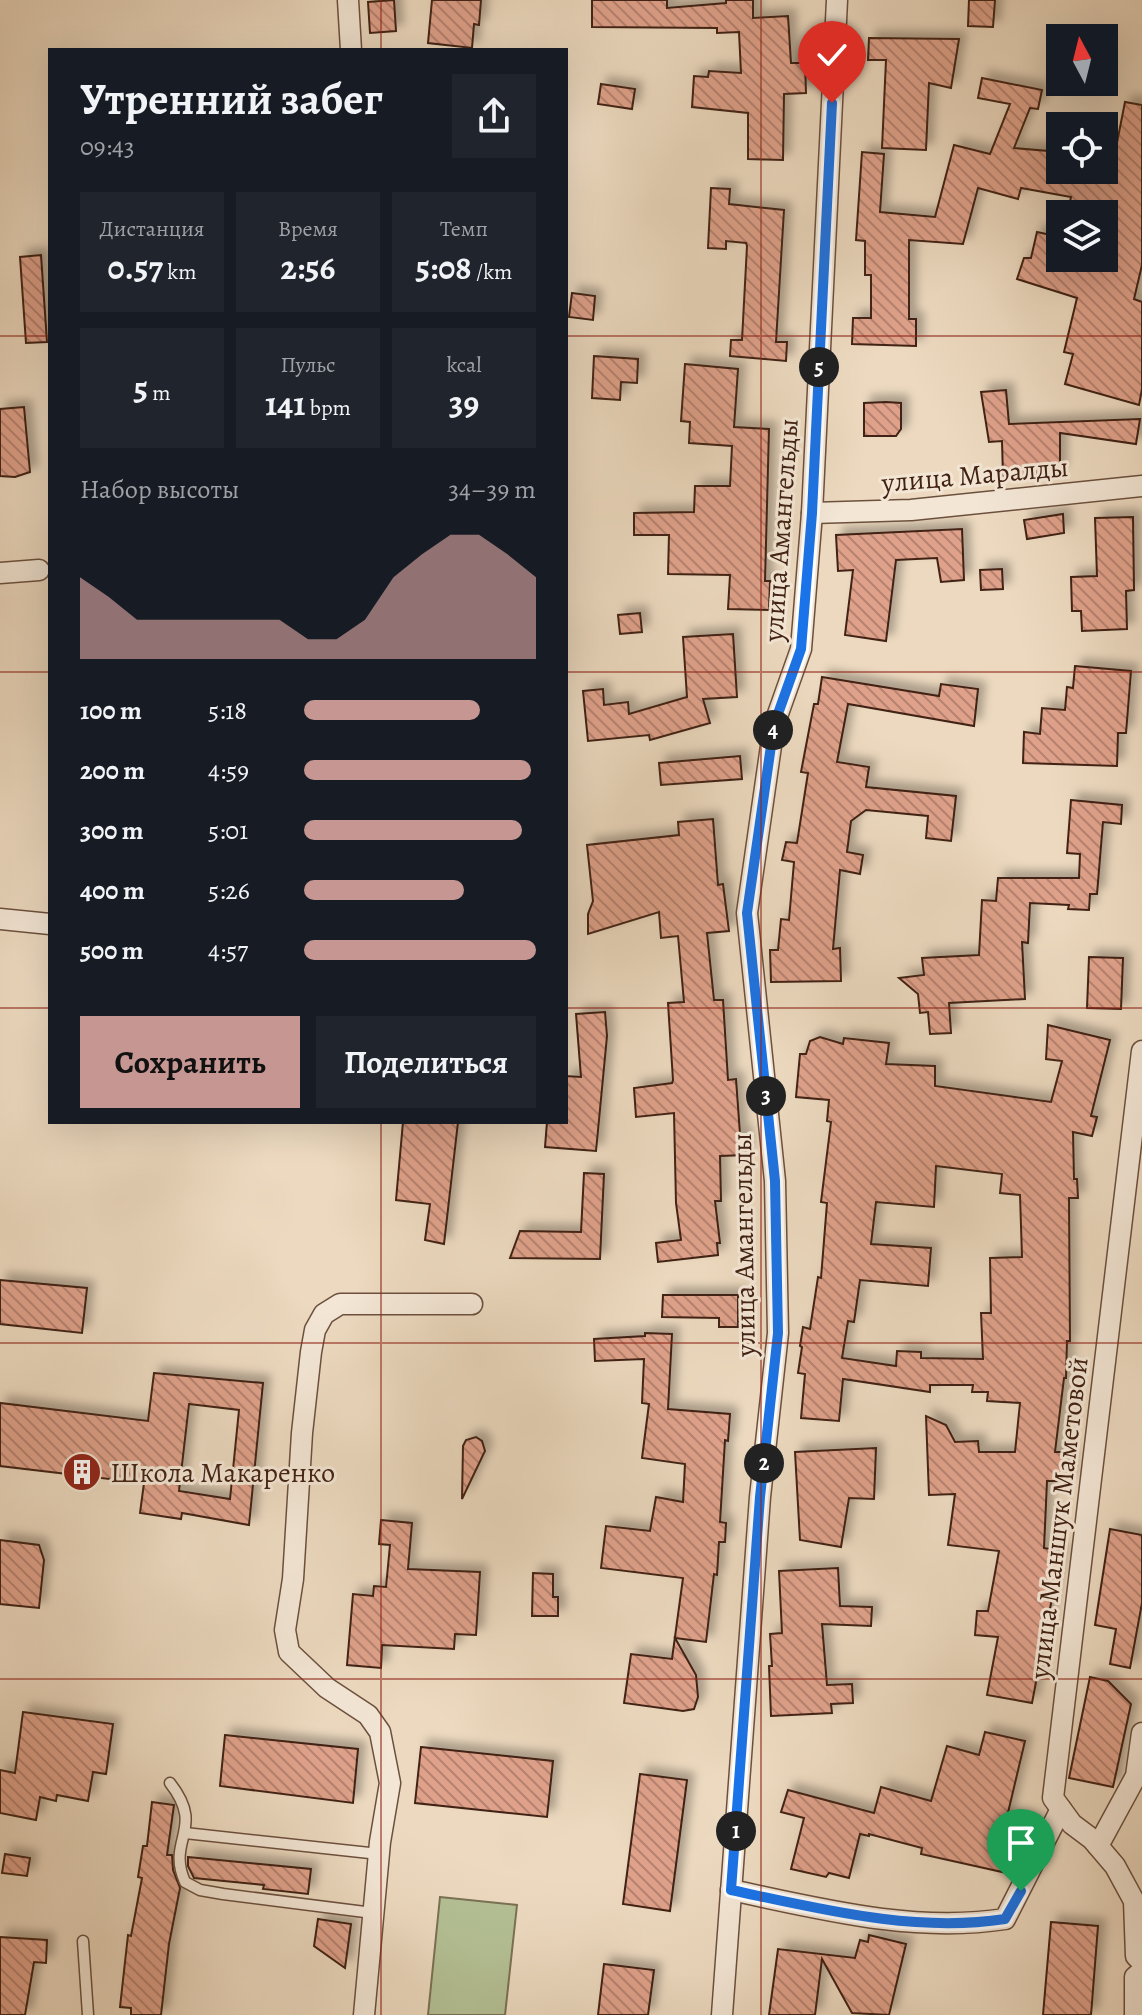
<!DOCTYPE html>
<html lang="ru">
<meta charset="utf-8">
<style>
body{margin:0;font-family:Alegreya,serif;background:#20242c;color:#f1f3f6;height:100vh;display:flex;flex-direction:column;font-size:30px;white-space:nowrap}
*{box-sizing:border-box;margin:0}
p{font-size:26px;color:#9ea1a6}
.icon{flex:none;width:44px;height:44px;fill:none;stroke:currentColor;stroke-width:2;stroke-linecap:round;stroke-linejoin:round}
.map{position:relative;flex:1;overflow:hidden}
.side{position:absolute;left:48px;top:48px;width:520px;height:1076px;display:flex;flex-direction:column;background:#171b24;border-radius:0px;box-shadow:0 8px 32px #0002}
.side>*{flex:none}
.needle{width:52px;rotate:353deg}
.tools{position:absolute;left:1046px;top:24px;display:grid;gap:16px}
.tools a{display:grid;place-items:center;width:72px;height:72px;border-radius:0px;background:#171b24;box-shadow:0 8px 32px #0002;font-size:40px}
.pin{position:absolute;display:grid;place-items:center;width:68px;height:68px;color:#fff;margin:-82px -34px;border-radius:50% 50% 50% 0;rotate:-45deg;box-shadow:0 0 8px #0007}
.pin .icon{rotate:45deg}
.km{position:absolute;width:40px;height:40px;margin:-20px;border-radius:50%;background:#222;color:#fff;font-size:22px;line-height:40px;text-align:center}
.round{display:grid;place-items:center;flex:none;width:84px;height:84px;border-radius:0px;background:#20242c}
.head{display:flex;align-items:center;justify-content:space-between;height:136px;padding:0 32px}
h1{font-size:44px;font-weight:700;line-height:60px}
.stats{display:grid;grid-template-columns:repeat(3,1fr);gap:12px;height:136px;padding:8px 32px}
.stats div{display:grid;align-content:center;border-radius:0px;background:#20242c;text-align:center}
.stats b{font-size:34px;font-weight:700}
.stats small{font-size:22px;font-weight:400}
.stats p{font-size:22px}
.chart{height:224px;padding:16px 32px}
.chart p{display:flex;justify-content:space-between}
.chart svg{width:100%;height:144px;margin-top:8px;fill:#c59692;opacity:.7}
.primary-button{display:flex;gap:16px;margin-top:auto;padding:16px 32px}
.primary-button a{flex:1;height:92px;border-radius:0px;background:#c59692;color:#111;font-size:32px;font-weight:700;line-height:92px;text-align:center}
.primary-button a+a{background:#20242c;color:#f1f3f6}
ul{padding:0 32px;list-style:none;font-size:26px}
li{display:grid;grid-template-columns:128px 96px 1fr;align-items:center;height:60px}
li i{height:20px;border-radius:10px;background:#c59692}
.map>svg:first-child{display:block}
.pitch{fill:#b4c095;stroke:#7a7154;stroke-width:2}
.building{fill:url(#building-back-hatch);stroke:#412213;stroke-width:2;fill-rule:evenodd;filter:url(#shadow)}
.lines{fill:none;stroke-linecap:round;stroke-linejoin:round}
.lane-casing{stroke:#6c503e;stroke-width:13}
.street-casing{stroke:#6c503e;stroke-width:23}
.lane{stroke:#f3e6d5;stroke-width:10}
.street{stroke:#f3e6d5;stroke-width:20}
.route-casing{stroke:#fff;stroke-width:16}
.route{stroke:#1a73e8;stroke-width:10}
.grid{fill:none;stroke:#8f2418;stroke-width:2;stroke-opacity:0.55}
.labels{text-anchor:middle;stroke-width:6;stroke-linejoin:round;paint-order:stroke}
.street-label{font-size:28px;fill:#412213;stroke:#f3e6d5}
.poi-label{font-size:28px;fill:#412213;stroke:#f3e6d5;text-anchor:start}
</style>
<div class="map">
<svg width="1142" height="2015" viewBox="0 0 1142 2015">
<defs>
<pattern id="building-back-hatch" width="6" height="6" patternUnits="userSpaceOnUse" patternTransform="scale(2)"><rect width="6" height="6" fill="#dfa18a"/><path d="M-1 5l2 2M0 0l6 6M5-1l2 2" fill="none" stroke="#b68370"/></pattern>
<filter id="shadow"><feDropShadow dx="7" dy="-7" stdDeviation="4" flood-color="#0004"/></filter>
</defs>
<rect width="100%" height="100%" fill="#ecd9bf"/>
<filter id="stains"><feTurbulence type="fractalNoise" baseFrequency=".0025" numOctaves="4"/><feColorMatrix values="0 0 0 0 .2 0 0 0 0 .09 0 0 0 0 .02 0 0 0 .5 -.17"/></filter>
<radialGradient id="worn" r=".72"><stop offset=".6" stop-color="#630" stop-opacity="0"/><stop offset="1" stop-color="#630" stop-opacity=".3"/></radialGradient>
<!-- pitch -->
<path class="pitch" d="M440,1897L517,1905L505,2015H428Z"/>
<!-- building -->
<g class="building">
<path d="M394,0L396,31L370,33L368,2Z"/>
<path d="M432,0H481L479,25L474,24L472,48L428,43Z"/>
<path d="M592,0H667V8L726,3V0H753V18L788,16L791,63H805L806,93L784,94L783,160L748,159V113L692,107L694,76L708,77L709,71L741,73L739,32L717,33V28L592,27Z"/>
<path d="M969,0H995L993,27L968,26Z"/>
<path d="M869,38L959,39L951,88L929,83L926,150L882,148L886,60H868Z"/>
<path d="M982,78L1042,90L1038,109L1030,108L1014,148L1060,152V170H1104V157L1114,158L1125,102L1142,105V265L1134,299L1142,302V389L1139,405L1065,384L1073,354L1064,352L1077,298L1017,279L1024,258H1031L1037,232L1060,237V258H1104V214H1067L1071,197L1021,188L1018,199L978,188L963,244L909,240V319H916V346L852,344L853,318H871V275H865V241L856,240L862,152L884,154L880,212L935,217L954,145L990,154L1010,104L978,98Z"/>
<path d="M601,84L635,89L632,109L598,104Z"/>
<path d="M711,188L730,189L729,204L784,210L776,342H787L786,361L730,356L731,340H742L747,246L746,243L726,241V249L708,248Z"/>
<path d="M41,255L47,342L26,343L20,257Z"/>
<path d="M572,293L595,296L593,320L569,317Z"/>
<path d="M594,356L638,359L637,383L621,382L620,400L592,398Z"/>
<path d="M685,364L738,369L734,427L769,429L765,581H770L769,610L728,609L730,575L668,574L669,535H634V513L694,512L695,486H730L732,446L689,443L690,422L681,421Z"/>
<path d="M1006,390L1009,424L1140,419L1136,444L1060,433V472H1053L1054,475L1003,476L1002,441L989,442L981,392Z"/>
<path d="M886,402L901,403V429L896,436H864V403Z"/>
<path d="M24,407L30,472L15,477L0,476V409Z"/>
<path d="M1063,514L1064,533L1027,539L1024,520Z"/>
<path d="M1133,517L1134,590L1126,591L1127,629L1082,631L1081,611H1072L1071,577L1097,576L1095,518Z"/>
<path d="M962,529L964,580L941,582L937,558L896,560L886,641L845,635L853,570L838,571L836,535Z"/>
<path d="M1002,569L1003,589L981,590L980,570Z"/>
<path d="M640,613L642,632L620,634L618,615Z"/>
<path d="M733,634L737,697L703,699L710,723L650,740L649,735L588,741L583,691L603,689L604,705L628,702L629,714L687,697L683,637Z"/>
<path d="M1075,666L1131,671L1126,733H1118L1117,766L1023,763L1024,732L1040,734L1042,708L1065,710L1067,687L1073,688Z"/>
<path d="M822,677L939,696L941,684L978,689L974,726L848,704L837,762L869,767L866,787L956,796L951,841L926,838L928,816L866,810L851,821L847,852L863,855L860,874L840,870L833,949L840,948L841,981L771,982L770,950H778L781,919L789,920L794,862L782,860L786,842L797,843L808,773L801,772L814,704H818Z"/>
<path d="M740,756L742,779L661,785L659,763Z"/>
<path d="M1071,800L1122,805L1121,824L1103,822L1097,894H1090L1089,910L1068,909L1069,905L1030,903L1028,943L1022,942L1025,999L949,1003L951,1033L930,1034L928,1012L920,1013L918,994L899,978L924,975L922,958L979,955L982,900L996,901L998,878H1079L1080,854L1067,853Z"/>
<path d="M713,819L718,885L723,884L729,931L707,933L714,1000H723L728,1080L736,1079L740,1134H745L746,1155L720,1156L721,1201H715L720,1243H717L718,1255L658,1262L656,1243L681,1240L676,1203L674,1113L636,1117L634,1088L672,1083L673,1080L668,1003L684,1002L678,936L661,938L659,912L588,934V914L593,901L587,845L679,835L678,822Z"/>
<path d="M1089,957L1123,958L1121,1009L1087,1008Z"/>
<path d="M605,1012L607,1036L596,1151L545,1147L547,1122H566V1076L581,1077L576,1014Z"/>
<path d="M1048,1025L1110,1040L1091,1116L1097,1117L1092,1136L1073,1132L1074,1179H1077L1078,1198H1069L1070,1341H1067L1066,1378H1064L1055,1452H1069V1481H1047L1044,1548L1061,1551L1032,1703L987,1695L998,1637L975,1635L977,1611H988L999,1551L948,1545L955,1494L929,1495L926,1416L946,1425L955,1442L978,1441L979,1452H1015L1020,1403L987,1401L988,1392H972L973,1385H930V1392L843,1379L839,1421L801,1418L805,1374L798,1373L802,1347L800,1346L803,1327L810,1329L818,1277L821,1278L827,1203L821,1202L831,1122L827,1121L829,1100L796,1097L800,1054H806L810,1041L820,1037L843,1044L844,1038L889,1043L886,1064L935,1066V1086L1051,1102L1062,1061L1046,1059ZM936,1166L1002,1174L1000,1193L1020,1195L1022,1257L990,1258L991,1313H981L983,1359L921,1358V1352L897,1351L896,1366L842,1358L848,1321L854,1322L860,1280L928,1286L931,1248L871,1244L876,1202L934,1207Z"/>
<path d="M403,1122H458L444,1244L425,1240L430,1204L396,1200Z"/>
<path d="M584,1173L604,1174L600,1259L510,1258L520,1231L581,1232Z"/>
<path d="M0,1280L87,1288L82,1333L0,1324Z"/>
<path d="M663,1295H738V1327H719V1318L662,1317Z"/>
<path d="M645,1333L672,1334L668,1409L730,1414L728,1441L725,1440L720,1522L726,1523L725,1542H719L717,1575L714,1574L706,1642L675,1638L696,1675L698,1697L694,1709L683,1711L624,1703L631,1654L672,1659L683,1578L601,1568L606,1526L650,1531L656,1497L683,1502L685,1464L642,1458L649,1404L642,1403L644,1359L595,1361L594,1339L645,1336Z"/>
<path d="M154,1373L263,1383L249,1525L182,1513L181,1519L140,1513L144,1483L0,1466V1403L148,1421ZM189,1404L239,1410L230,1499L179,1491Z"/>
<path d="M476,1437L482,1441L485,1451L462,1499L463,1446L466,1440Z"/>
<path d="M876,1448L874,1499L849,1498L841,1547L800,1540L795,1452Z"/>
<path d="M381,1520L412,1523L408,1569L480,1572L476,1635L455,1634L454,1649L382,1645L381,1668L347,1665L353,1594L373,1596L374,1586L386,1587L390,1545L379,1544Z"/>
<path d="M1110,1529L1142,1535V1603L1130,1668L1110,1664L1116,1629L1095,1625Z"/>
<path d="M0,1540L39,1545L44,1560L39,1608L0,1604Z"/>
<path d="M838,1568L840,1606L872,1607L871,1626L822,1624L827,1685L852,1684L853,1703L831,1704L832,1713L771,1716L769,1666H772L770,1634L782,1633L779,1571Z"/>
<path d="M533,1573L553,1574V1597H558V1616H532Z"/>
<path d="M1090,1677L1108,1681L1131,1704L1113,1787L1069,1778Z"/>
<path d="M23,1712L113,1724L106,1774L93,1772L88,1801L57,1795L56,1801L40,1797L36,1820L0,1813V1770L15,1773Z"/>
<path d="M985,1732L1025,1741L1001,1842L1017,1846L1011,1874L921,1854L922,1848L869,1834V1836L860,1834L849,1878L829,1873L826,1877L791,1869L804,1818L781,1812L788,1790L874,1813L881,1787L931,1801L947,1746L979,1755Z"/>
<path d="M225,1735L358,1749L353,1803L220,1786Z"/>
<path d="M421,1747L553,1761L547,1817L415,1803Z"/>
<path d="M640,1774L687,1780L670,1911L623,1904Z"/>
<path d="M152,1802L174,1805L167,1855H172L173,1870L180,1888L169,1944L161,2015H131V2008L120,2007L128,1935L131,1936L142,1878L138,1877L143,1846H147Z"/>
<path d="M5,1854L30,1858L27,1876L2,1873Z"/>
<path d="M188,1857L311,1869L308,1894L263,1889L264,1885L194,1878L188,1866Z"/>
<path d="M318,1919L351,1924L345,1968L314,1946Z"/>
<path d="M1051,1922L1098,1926L1091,2015H1043Z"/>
<path d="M869,1935L906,1944L889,2015L852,2013L822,1959L815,2015H769L778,1949L855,1958L860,1940L868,1942Z"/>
<path d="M0,1937L47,1940L46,1963L34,1962L25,2015H0Z"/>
<path d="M604,1964L654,1970L648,2015H598Z"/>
</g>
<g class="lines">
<defs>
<g id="lane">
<path d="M170,1783C206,1829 166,1839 185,1882L200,1890L223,1894L373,1913"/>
<path d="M185,1833L379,1854"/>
<path d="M83,1941L88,2015"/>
</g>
<g id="street">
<path d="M348,0L351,50"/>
<path d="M812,513L911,510L1142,486"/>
<path d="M0,573L39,570"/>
<path d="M0,919L50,924"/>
<path d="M1142,1051L1053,1798L1072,1824L1092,1839L1115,1866L1134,1901L1136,1956L1142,1962"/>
<path d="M1098,1846L1136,1776L1142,1733"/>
<path d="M731,1890C821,1909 913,1933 1005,1919L1061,1809"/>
<path d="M364,2015L380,1842L390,1783L380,1732L368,1715L327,1688L289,1652L285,1630L293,1579L302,1433L311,1352L315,1330L324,1314L340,1304H472"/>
<path d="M722,2015L760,1497L778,1333L775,1181L747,913L774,725L801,649L812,513L837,0"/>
<path d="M1135,2015V1977L1142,1971"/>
</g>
</defs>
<!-- lane casing -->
<use href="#lane" class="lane-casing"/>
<!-- street casing -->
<use href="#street" class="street-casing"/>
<!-- lane -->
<use href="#lane" class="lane"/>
<!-- street -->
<use href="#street" class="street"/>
</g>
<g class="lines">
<defs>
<path id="route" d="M832,103L812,513L801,649L774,725L747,913L775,1181L778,1333L760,1497L731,1890C821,1909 914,1933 1005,1919L1021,1891"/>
</defs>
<!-- route casing -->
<use href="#route" class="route-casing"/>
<!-- route -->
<use href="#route" class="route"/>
</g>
<!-- grid -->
<path class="grid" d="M381,0V50M761,0V2015M0,336H50M566,336H1142M0,672H50M566,672H1142M0,1008H50M566,1008H1142M381,1122V2015M0,1343H1142M0,1679H1142"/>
<!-- icons -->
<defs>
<symbol id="building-disc" viewBox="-11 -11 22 22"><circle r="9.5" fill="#8f2418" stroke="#f3e6d5"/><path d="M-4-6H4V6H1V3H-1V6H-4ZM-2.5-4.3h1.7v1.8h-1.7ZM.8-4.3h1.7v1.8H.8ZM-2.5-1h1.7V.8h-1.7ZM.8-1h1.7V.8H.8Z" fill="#fff"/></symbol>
</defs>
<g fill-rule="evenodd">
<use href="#building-disc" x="60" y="1450" width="44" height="44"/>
</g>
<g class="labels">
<!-- street labels -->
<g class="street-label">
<text transform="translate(975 474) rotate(-5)" y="10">улица Маралды</text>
<text transform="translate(780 530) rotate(-86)" y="10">улица Амангельды</text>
<text transform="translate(743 1245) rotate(-91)" y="10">улица Амангельды</text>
<text transform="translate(1058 1518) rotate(-83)" y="10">улица Маншук Маметовой</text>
</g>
<!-- poi labels -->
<g class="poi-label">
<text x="110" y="1482">Школа Макаренко</text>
</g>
</g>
<rect width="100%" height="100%" filter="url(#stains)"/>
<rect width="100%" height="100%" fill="url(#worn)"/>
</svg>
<div class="tools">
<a><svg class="needle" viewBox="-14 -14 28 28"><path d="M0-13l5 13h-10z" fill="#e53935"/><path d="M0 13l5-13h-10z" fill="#9ea1a6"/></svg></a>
<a><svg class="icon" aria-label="locate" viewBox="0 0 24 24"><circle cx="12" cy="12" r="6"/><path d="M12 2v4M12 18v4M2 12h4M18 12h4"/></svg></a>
<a><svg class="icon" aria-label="layers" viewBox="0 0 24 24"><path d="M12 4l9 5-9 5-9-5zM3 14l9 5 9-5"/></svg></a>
</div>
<div class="pin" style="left:1021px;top:1891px;background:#1e9e55"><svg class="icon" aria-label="arrive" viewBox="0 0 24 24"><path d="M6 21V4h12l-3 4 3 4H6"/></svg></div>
<div class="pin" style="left:832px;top:103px;background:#d93025"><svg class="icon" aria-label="check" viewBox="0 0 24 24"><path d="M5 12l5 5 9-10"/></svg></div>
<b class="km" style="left:736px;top:1831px">1</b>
<b class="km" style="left:764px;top:1463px">2</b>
<b class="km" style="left:766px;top:1096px">3</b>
<b class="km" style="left:773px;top:730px">4</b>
<b class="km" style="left:819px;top:367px">5</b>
<section class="side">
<div class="head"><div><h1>Утренний забег</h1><p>09:43</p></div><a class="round"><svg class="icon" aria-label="share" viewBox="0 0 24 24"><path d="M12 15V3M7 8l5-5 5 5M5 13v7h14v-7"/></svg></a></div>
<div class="stats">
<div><p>Дистанция</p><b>0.57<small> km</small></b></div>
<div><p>Время</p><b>2:56</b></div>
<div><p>Темп</p><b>5:08<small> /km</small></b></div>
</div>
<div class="stats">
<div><b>5<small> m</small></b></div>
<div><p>Пульс</p><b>141<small> bpm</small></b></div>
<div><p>kcal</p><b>39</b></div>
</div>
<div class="chart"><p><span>Набор высоты</span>34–39 m</p>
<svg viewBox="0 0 160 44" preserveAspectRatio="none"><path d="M0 44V19L10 25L20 32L30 32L40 32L50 32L60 32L70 32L80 38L90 38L100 32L110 19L120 12L130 6L140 6L150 12L160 19V44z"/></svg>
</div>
<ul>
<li><b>100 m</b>5:18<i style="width:76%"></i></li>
<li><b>200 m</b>4:59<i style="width:98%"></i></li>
<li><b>300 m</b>5:01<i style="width:94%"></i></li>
<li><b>400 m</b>5:26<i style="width:69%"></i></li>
<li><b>500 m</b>4:57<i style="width:100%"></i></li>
</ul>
<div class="primary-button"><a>Сохранить</a><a>Поделиться</a></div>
</section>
</div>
